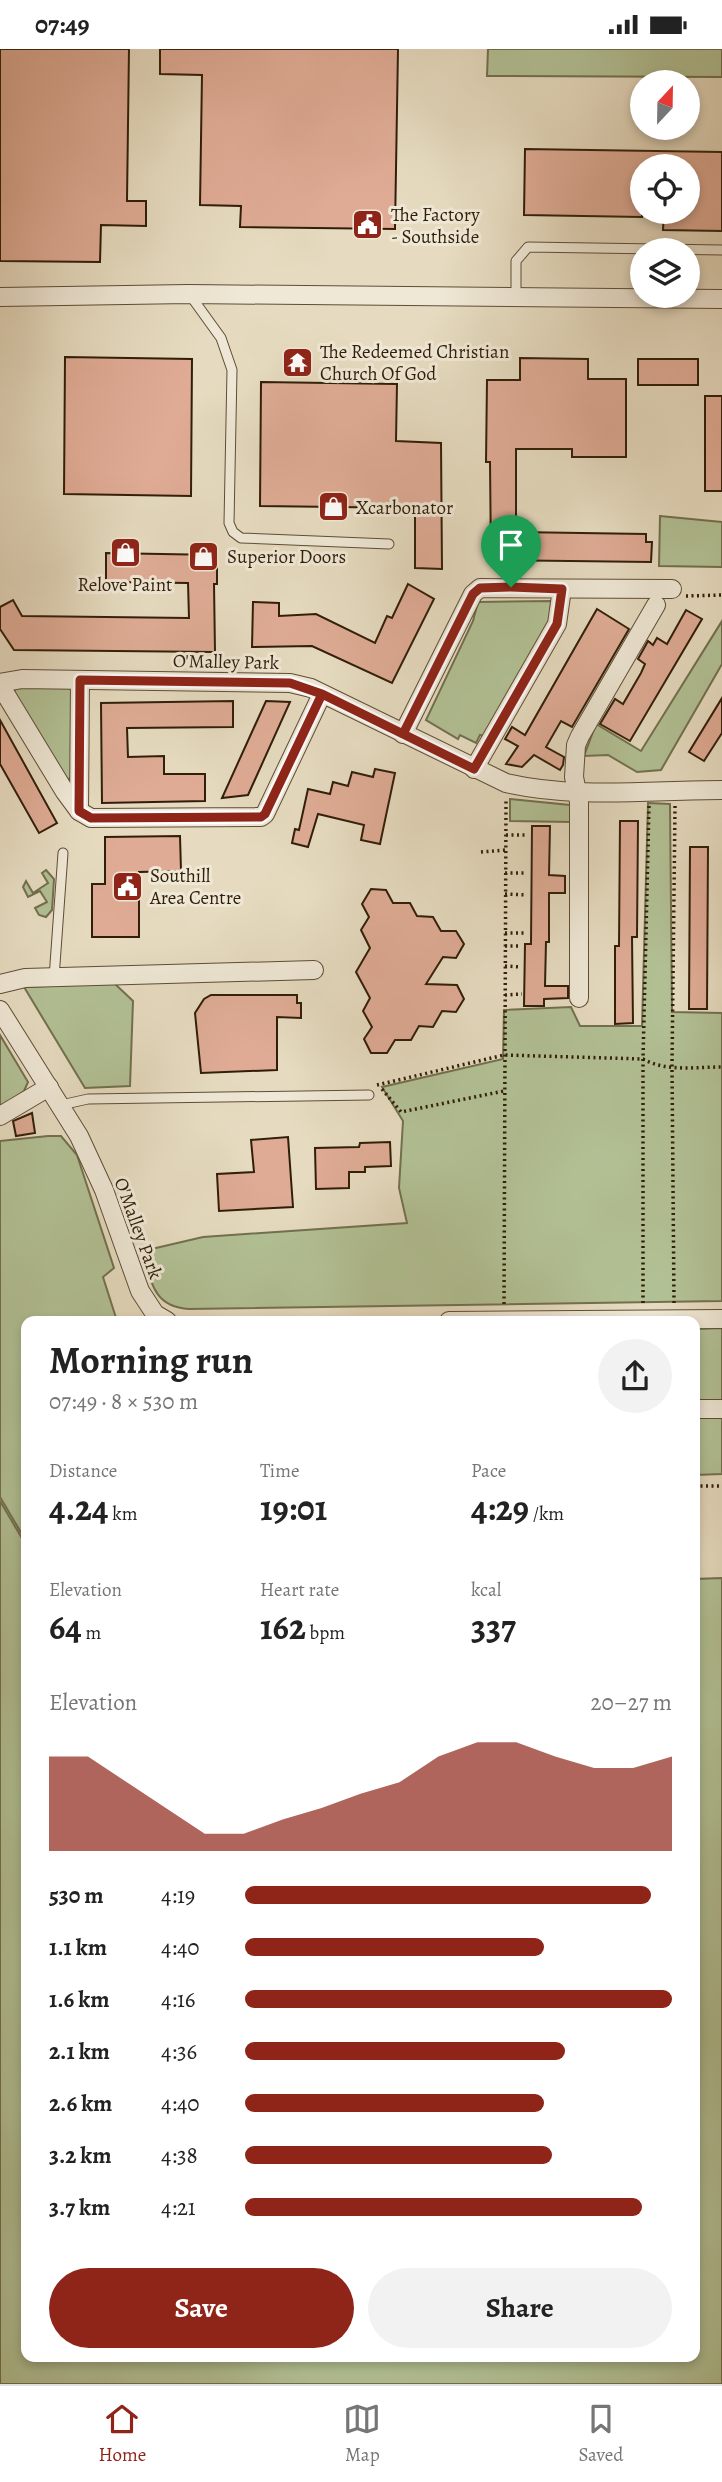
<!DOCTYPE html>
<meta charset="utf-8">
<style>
body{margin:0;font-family:Alegreya,serif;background:#f2f2f2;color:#222;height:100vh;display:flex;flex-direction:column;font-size:26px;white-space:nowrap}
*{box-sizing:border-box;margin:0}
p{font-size:23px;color:#767676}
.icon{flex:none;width:38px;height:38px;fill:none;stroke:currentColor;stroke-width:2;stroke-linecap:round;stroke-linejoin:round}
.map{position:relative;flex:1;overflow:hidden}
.details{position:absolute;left:21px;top:1267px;width:679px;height:1046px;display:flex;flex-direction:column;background:#fff;border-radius:14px;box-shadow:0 4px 10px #0003}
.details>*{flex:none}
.needle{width:46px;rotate:22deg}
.fabs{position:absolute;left:630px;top:21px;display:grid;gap:14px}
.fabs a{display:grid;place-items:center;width:70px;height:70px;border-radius:50%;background:#fff;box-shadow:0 4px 10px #0003;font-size:35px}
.pin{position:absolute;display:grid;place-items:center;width:60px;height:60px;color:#fff;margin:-72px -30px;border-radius:50% 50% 50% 0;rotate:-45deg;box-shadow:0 0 7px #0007}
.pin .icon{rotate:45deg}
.round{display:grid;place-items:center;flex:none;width:74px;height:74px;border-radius:37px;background:#f2f2f2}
.summary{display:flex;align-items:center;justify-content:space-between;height:119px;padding:0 28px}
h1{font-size:38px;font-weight:700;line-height:52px}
.metrics{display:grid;grid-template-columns:repeat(3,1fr);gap:10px;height:119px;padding:7px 28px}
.metrics div{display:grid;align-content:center}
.metrics b{font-size:35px;font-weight:700}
.metrics small{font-size:19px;font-weight:400}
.metrics p{font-size:19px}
.chart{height:196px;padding:14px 28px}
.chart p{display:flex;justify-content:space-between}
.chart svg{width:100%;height:126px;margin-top:7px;fill:#8f2418;opacity:.7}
.action{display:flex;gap:14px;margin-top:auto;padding:14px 28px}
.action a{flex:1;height:80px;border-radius:42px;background:#8f2418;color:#fff;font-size:28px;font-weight:700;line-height:80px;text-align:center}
.action a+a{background:#f2f2f2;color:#222}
ul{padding:0 28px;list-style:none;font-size:23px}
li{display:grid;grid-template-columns:112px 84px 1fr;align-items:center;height:52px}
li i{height:18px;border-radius:9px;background:#8f2418}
.status{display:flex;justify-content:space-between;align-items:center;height:49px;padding:0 35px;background:#fff;direction:ltr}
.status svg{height:19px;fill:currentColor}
.tab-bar{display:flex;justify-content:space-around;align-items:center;height:98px;border-top:2px solid #e0e0e0;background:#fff;font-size:19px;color:#767676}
.tab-bar a{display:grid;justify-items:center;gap:4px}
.tab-bar .current{color:#8f2418}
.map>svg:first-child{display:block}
.green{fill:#b2c195;stroke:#72704f;stroke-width:2}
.building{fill:#dfab95;stroke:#311e09;stroke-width:2}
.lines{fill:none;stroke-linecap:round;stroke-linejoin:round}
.lane-casing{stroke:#5e4d37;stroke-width:11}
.street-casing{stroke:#5e4d37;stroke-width:20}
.path{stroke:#311e09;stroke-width:3.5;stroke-dasharray:2 3.5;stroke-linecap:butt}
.lane{stroke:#efe8d6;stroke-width:9}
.street{stroke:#efe8d6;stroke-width:18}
.route-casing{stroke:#fff;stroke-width:14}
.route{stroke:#8f2418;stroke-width:9}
.labels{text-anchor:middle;stroke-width:6;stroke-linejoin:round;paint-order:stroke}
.poi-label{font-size:19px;fill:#311e09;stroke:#efe8d6;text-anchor:start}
.street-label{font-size:19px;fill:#311e09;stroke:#efe8d6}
</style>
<div class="status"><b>07:49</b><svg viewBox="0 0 49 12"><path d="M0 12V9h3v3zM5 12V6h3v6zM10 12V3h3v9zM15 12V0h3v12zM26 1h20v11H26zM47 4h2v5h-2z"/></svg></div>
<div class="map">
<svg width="722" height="2335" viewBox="0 0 722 2335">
<rect width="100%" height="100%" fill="#e6dbc0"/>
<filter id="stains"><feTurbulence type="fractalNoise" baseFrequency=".00286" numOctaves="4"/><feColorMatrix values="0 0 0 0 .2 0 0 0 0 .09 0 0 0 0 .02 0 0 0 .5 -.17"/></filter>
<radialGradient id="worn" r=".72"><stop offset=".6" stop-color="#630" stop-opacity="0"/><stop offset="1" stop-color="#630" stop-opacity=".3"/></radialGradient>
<!-- green -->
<g class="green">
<path d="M488,0H722V28L487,27Z"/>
<path d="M660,467L722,473V518L659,517Z"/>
<path d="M551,552L550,570L484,687L480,686L476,694L460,686L458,690L426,671L473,572L478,553Z"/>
<path d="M722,572V615L661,721L637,723L608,706L584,707L596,675L641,702Z"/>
<path d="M16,637H66L74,640L72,726L69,730L64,731L13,647Z"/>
<path d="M510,750L570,756L571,773L510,772Z"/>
<path d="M648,754L670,755L672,963L722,964V1252L189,1260C152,1258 151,1231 143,1202L203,1188L407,1174L399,1139L403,1072L382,1038L503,1010L504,961L571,958L580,977H642Z"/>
<path d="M46,821L54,830L52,861L46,868L39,866L35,859L47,853L40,842L28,848L23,838L26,832L33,844L48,834L42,824Z"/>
<path d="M114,934L133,952L130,1037L85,1039L24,938Z"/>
<path d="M0,986L28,1033L24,1042L0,1060Z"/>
<path d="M48,1087H61L77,1106L114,1219L103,1228L117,1272H26V1492L0,1448V1092Z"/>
<path d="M722,1279V1425L695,1426V1280Z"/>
<path d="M0,1452L26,1496V2308H695V1530L722,1529V2335H0Z"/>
</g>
<!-- building -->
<g class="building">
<path d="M0,0H129L127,152H146V177L101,176L100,213L0,212Z"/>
<path d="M160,0H398L395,180L240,178L241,157L200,156L202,26L160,25Z"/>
<path d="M525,100L722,103V182L663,181L664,163H688V117H642V168L524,166Z"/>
<path d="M65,308L192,310L191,447L64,445Z"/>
<path d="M520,309L588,310V330H626V408H572V400H516V483L646,485V493H652L651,513L491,511L490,413H486L487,331H520Z"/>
<rect x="638" y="310" width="60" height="26"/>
<path d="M261,333L397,335L396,392L441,394L442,520L415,519V459L260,457Z"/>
<rect x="705" y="347" width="17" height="95"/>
<path d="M106,504L217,506V535H214L215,603L14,601L0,580V558L13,551L22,567L189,569L188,534L106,533Z"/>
<path d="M408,535L434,550L392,634L312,597L252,598L253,553L279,554V567L316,565L375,594L387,567L392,569Z"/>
<path d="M597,560L629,580L572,678L561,672L546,698L564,708L563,716L560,721L534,706L522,718L506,715L518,697L505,690L512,678L525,686Z"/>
<path d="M686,561L702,570L630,692L600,675L615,650L623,655L641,624L645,615L638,610L648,592L653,596L657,589L667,595Z"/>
<path d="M722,649V684L704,712L689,703Z"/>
<path d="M233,652V678L127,679L128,708L164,707V725H205V752L102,754L101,654Z"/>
<path d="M266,652L290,653L248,746L222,749Z"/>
<path d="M0,671L57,774L39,784L0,715Z"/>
<path d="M375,720L395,724L380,795L361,791L364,776L318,765L308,798L292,794L295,780L299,781L308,740L330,745L333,733L348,737L352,723L373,728Z"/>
<path d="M620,772H638L637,888H632L633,974L615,975V897H619Z"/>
<path d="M532,777H550L549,826L565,827V844H549V893H546L545,937H568V949L544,950V957H524L525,895H531Z"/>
<path d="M180,787L181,822L139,823V888H92V835H105V788Z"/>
<path d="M690,798H708L707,960H689Z"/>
<path d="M371,840L386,841L393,854H410L417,867L433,868L441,882H456L464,895L456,909L443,908L426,935L457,936L464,950L456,963L442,962L433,978L419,977L411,991H395L387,1004H371L364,990L372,978L363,962L370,949L356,923L370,899L361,881L369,868L362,855Z"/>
<path d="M211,946H297V954H301V969L277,968V1021L201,1024L195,964L204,950Z"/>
<path d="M32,1064L35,1084L16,1087L13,1072Z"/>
<path d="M288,1088L293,1158L219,1162L217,1125L254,1123L251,1091Z"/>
<path d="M390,1093L391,1117L365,1118V1123H349V1139L316,1140L315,1099L359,1098L360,1094Z"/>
</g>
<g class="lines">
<defs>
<g id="lane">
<path d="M190,246L221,289L232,321L229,474L233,483L241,489L389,495"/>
<path d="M516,248V212L528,198L722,201"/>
<path d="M54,929L63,804"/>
<path d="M61,1056L88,1050L369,1046"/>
</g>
<g id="street">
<path d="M0,248L188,245L722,250"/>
<path d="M80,631L79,762L91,769L261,768L265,765L322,645"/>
<path d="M0,634L22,630L290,634L311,639L506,734C575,750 651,741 722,741"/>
<path d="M0,636L65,743L79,762"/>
<path d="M403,685L473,545L480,539L672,540"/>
<path d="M474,720L557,575L562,540"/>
<path d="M0,935L25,929L314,921"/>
<path d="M579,949V753L574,728L576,696L580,687L656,556"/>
<path d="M0,961L79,1087L104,1141L140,1242L155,1265L167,1272"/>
<path d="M0,1067L49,1038"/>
<path d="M449,1272L722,1270"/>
<path d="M695,1360H722"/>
</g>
</defs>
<!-- lane casing -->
<use href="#lane" class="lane-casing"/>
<!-- street casing -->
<use href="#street" class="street-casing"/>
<!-- path -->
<g class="path">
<path d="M686,547L722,546"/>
<path d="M506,786H528"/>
<path d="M481,803L506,801"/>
<path d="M505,824H527"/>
<path d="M505,845L527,846"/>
<path d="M505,884H526"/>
<path d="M505,897H520"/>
<path d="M505,917L520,918"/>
<path d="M505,946L522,945"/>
<path d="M377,1036L504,1006L643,1010C666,1023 696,1018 722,1018"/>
<path d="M382,1040L401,1063L504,1042"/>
<path d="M643,1254V1010L649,757"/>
<path d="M674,1254L672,1018L675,757"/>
<path d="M504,1255L506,752"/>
<path d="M695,1437H722"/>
</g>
<!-- lane -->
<use href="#lane" class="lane"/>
<!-- street -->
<use href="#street" class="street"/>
</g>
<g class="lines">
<defs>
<path id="route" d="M511,538L480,539L473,545L403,685L322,645L290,634L80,631L79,762L91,769L261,768L265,765L322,645L474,720L557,575L562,540L511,538"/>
</defs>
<!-- route casing -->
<use href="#route" class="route-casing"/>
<!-- route -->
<use href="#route" class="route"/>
</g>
<!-- icons -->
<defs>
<symbol id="civic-square" viewBox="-11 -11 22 22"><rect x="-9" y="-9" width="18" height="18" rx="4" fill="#8f2418" stroke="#efe8d6"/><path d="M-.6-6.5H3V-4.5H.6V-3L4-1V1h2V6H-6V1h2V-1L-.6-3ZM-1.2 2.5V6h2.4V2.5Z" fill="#fff"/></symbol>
<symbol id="temple-square" viewBox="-11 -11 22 22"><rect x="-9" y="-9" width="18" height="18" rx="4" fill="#8f2418" stroke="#efe8d6"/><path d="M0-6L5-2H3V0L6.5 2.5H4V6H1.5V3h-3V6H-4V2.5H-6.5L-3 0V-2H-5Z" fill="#fff"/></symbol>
<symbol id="shop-square" viewBox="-11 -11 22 22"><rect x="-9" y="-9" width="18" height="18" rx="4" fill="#8f2418" stroke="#efe8d6"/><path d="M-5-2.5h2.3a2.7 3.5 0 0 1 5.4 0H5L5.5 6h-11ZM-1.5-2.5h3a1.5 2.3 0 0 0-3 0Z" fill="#fff"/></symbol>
</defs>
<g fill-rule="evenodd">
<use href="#civic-square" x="350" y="158" width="35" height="35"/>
<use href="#temple-square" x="280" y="296" width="35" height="35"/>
<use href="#shop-square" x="316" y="440" width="35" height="35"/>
<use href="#shop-square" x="108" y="486" width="35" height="35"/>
<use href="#shop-square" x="186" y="490" width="35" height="35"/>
<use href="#civic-square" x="110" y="820" width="35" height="35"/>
</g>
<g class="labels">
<!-- poi labels -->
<g class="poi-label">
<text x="391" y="172">The Factory<tspan x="391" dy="22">- Southside</tspan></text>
<text x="320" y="309">The Redeemed Christian<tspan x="320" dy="22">Church Of God</tspan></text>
<text x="356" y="465">Xcarbonator</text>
<text x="227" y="514">Superior Doors</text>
<text x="125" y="542" text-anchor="middle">Relove Paint</text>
<text x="150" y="833">Southill<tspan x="150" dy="22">Area Centre</tspan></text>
</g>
<!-- street labels -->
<g class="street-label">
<text transform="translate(226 612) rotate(1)" y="7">O'Malley Park</text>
<text transform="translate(139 1179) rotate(70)" y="7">O'Malley Park</text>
</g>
</g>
<rect width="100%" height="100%" filter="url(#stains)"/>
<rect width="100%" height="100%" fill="url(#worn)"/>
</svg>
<div class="fabs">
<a><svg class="needle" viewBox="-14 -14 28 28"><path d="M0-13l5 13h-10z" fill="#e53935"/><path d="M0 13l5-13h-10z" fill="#767676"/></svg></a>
<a><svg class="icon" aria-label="locate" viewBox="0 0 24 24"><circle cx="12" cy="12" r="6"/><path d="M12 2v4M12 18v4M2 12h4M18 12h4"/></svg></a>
<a><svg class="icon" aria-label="layers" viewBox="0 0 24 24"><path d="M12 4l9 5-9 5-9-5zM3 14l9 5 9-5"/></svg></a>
</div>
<div class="pin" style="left:511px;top:538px;background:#1e9e55"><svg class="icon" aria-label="arrive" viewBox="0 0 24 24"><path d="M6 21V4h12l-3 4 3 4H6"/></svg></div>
<section class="details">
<div class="summary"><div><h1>Morning run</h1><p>07:49 · 8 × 530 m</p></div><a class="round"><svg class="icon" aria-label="share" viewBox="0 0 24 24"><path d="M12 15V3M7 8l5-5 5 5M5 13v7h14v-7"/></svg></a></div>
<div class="metrics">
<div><p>Distance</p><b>4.24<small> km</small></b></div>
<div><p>Time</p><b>19:01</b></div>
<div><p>Pace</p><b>4:29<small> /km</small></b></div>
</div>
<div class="metrics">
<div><p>Elevation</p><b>64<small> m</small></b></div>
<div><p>Heart rate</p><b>162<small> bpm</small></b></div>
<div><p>kcal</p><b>337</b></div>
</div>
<div class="chart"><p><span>Elevation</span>20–27 m</p>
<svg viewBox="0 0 160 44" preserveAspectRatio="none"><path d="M0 44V11L10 11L20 20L30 29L40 38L50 38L60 33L70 29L80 24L90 20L100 11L110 6L120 6L130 11L140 15L150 15L160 11V44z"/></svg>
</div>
<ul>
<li><b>530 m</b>4:19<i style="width:95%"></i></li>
<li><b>1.1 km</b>4:40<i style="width:70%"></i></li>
<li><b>1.6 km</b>4:16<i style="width:100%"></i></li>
<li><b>2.1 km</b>4:36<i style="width:75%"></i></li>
<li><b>2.6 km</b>4:40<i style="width:70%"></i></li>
<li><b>3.2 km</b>4:38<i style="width:72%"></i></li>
<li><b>3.7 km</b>4:21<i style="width:93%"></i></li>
</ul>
<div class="action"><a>Save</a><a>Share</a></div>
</section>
</div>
<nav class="tab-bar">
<a class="current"><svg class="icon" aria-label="home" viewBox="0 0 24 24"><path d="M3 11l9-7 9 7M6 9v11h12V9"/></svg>Home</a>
<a><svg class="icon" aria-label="map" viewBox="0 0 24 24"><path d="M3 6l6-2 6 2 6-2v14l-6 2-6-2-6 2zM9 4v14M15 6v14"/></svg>Map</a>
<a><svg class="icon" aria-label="saved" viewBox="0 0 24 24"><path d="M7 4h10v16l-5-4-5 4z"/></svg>Saved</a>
</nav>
